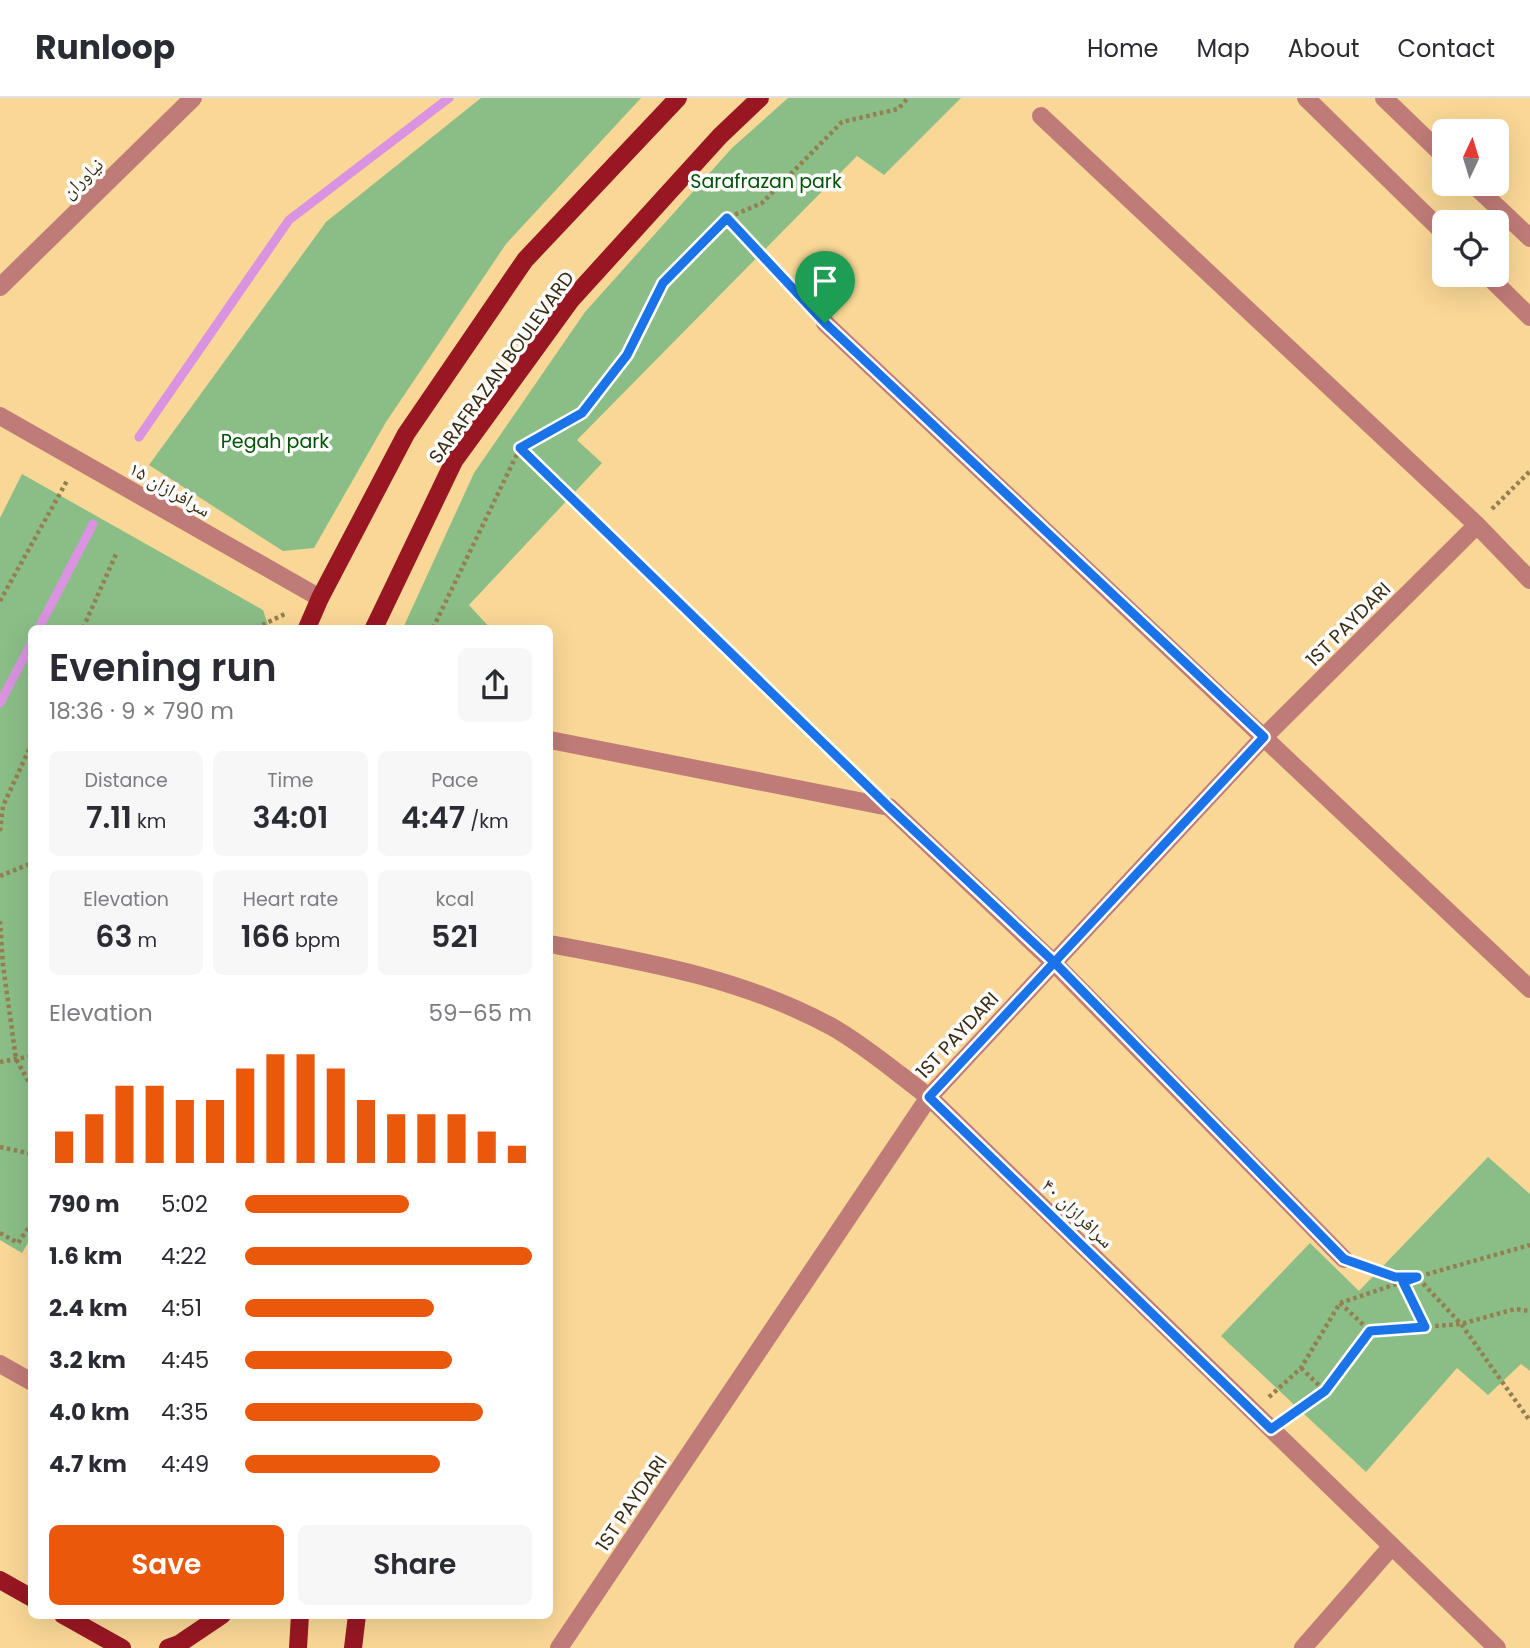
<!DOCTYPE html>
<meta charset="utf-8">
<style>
body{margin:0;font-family:Poppins,"Noto Naskh Arabic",sans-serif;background:#f7f7f7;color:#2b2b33;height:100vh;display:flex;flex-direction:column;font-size:26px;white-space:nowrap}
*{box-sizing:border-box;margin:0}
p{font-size:23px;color:#7c7c81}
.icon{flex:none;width:38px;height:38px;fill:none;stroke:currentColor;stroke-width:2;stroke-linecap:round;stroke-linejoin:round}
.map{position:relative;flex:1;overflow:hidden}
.panel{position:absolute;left:28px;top:527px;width:525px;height:994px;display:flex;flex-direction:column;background:#fff;border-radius:10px;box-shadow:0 7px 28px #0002}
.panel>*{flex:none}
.needle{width:46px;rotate:4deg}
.controls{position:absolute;left:1432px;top:21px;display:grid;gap:14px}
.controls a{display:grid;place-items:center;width:77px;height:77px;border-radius:10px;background:#fff;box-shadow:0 7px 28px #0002;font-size:35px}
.pin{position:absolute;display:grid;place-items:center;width:60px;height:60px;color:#fff;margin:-72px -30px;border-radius:50% 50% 50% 0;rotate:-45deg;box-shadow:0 0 7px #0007}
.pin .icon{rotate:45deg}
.round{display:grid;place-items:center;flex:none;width:74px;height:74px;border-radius:10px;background:#f7f7f7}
.head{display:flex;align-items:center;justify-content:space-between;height:119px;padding:0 21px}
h1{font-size:38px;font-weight:600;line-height:52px}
.figures{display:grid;grid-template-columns:repeat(3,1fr);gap:10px;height:119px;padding:7px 21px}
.figures div{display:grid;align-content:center;border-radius:10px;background:#f7f7f7;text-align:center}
.figures b{font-size:30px;font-weight:600}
.figures small{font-size:19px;font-weight:400}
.figures p{font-size:19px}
.chart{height:196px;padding:14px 21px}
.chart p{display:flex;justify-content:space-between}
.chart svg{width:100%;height:126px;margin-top:7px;stroke:#ea580c;stroke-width:6}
.cta{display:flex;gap:14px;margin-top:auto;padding:14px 21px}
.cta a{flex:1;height:80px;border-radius:10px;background:#ea580c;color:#fff;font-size:28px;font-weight:600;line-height:80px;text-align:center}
.cta a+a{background:#f7f7f7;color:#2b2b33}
ul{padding:0 21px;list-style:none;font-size:23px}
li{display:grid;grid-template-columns:112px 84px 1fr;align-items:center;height:52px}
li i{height:18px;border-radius:9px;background:#ea580c}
header{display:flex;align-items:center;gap:42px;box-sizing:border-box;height:98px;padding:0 35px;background:#fff;border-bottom:2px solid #e1e1e2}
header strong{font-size:33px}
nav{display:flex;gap:38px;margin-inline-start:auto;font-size:24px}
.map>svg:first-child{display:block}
.green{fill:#8bbe87}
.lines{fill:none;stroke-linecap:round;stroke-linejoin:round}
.stream{stroke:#d993e1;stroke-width:9}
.path{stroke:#957e50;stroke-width:4.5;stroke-dasharray:3.5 3.5;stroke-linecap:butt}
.minor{stroke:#bf7b77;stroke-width:18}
.major{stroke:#981723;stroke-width:18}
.route-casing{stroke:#fff;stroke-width:14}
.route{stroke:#1a73e8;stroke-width:9}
.labels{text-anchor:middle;stroke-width:7;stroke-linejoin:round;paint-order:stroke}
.street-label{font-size:19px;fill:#382b10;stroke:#fcfcfc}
.park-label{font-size:19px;fill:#005404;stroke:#fcfcfc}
</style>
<header>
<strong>Runloop</strong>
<nav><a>Home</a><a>Map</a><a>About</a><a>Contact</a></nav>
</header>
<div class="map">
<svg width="1530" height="1550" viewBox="0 0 1530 1550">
<rect width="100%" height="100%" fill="#f9d796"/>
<!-- green -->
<g class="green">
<path d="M481,0H641L506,146L386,324L314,450L283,453L149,367L326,124Z"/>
<path d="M788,0H961L884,77L857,58L577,342L602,365L469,507L490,530H403L474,375L585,214L732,50Z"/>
<path d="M22,376L263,512L269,530H32V1138L22,1155L0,1142V420Z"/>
<path d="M1488,1059L1530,1096V1273L1521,1266L1488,1297L1457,1270L1366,1374L1221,1238L1310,1145L1359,1193Z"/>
</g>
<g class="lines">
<!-- stream -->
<g class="stream">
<path d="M139,339L289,122L449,0"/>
<path d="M39,530L93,426"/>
<path d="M0,605L32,544"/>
</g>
<!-- path -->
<g class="path">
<path d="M727,121L810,209"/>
<path d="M520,350L858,679"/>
<path d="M1492,411L1530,373"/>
<path d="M0,503L68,381"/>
<path d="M83,530L117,454"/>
<path d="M256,530L287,515"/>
<path d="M433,530L520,350L582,315L627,257L663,185L727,120L762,105L842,24L898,11L908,0"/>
<path d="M0,733L3,708L32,645"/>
<path d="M0,778L32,765"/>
<path d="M0,823L3,867L16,961L32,990"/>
<path d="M0,964L32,958"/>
<path d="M0,1049L32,1056"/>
<path d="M0,1135L18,1145L32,1125"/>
<path d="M1365,1168L1395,1179H1417L1461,1226L1530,1323"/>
<path d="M1403,1184L1425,1229"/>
<path d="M1340,1205L1370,1233"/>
<path d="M1301,1270L1325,1293"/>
<path d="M1269,1299L1301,1270L1340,1205L1417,1179L1530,1147"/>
<path d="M1291,1317L1325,1293L1370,1233L1461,1226L1515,1211L1530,1213"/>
</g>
<!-- minor -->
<g class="minor">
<path d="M1306,0L1444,135"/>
<path d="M1384,0L1444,58"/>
<path d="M1041,18L1477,427L1530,482"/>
<path d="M1473,86L1530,140"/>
<path d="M1487,177L1530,219"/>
<path d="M0,189L193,0"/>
<path d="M825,225L1530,891"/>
<path d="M0,318L320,500"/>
<path d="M550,642L889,709L1054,865L1344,1161"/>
<path d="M550,846C647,864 746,881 834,930C867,949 898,976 929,999L1497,1550"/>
<path d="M0,1266L32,1284"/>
<path d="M559,1550L929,999L1264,639L1477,427"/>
<path d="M1303,1550L1392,1448"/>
</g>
<!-- major -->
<g class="major">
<path d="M307,530L320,500L406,336L525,162L678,0"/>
<path d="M374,530L454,363L571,202L720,38L760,0"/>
<path d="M0,1482L32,1500"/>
<path d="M63,1517L122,1550"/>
<path d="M168,1550L179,1546L222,1517"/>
<path d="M298,1550L300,1517"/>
<path d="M353,1550L357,1517"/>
</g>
</g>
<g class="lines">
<defs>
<path id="route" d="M825,225L1264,639L929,999L1271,1331L1325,1293L1370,1233L1425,1229L1403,1184L1417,1179H1395L1344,1161L1054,864L889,709L520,350L582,315L627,257L663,185L727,120L825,225"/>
</defs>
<!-- route casing -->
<use href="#route" class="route-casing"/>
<!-- route -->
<use href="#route" class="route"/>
</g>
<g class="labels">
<!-- street labels -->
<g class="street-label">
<text transform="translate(82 80) rotate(-44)" y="7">نیاوران</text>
<text transform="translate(501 269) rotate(-54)" y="7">SARAFRAZAN BOULEVARD</text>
<text transform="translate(170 391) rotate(30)" y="7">سرافرازان ۱۵</text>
<text transform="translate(1348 526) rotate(-45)" y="7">1ST PAYDARI</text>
<text transform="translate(957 937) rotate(-47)" y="7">1ST PAYDARI</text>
<text transform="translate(1078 1115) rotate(44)" y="7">سرافرازان ۴۰</text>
<text transform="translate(631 1405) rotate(-56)" y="7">1ST PAYDARI</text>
</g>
<!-- park labels -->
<g class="park-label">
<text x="766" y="90">Sarafrazan park</text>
<text x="275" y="350">Pegah park</text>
</g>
</g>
</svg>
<div class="controls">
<a><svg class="needle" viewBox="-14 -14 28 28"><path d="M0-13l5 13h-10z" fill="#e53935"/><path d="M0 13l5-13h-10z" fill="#7c7c81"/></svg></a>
<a><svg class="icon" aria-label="locate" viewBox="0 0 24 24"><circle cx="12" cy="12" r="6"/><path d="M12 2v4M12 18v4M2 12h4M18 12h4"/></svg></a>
</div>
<div class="pin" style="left:825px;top:225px;background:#1e9e55"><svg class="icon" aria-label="arrive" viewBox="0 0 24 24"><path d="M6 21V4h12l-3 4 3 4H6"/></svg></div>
<section class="panel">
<div class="head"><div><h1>Evening run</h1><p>18:36 · 9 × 790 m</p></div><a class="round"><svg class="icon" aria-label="share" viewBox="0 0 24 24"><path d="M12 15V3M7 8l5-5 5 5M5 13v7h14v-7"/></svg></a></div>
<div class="figures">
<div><p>Distance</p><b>7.11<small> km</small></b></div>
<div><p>Time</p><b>34:01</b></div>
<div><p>Pace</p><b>4:47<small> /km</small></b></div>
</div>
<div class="figures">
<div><p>Elevation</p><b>63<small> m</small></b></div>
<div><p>Heart rate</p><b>166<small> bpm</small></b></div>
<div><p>kcal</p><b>521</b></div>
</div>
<div class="chart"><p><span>Elevation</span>59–65 m</p>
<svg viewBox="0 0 160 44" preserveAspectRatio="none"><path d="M5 44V33M15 44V27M25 44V17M35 44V17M45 44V22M55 44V22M65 44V11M75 44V6M85 44V6M95 44V11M105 44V22M115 44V27M125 44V27M135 44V27M145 44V33M155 44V38"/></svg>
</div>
<ul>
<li><b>790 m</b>5:02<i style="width:57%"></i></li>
<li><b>1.6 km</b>4:22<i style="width:100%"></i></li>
<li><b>2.4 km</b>4:51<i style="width:66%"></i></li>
<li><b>3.2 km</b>4:45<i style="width:72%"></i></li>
<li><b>4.0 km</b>4:35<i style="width:83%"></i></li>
<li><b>4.7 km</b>4:49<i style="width:68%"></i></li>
</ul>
<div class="cta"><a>Save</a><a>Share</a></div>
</section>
</div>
